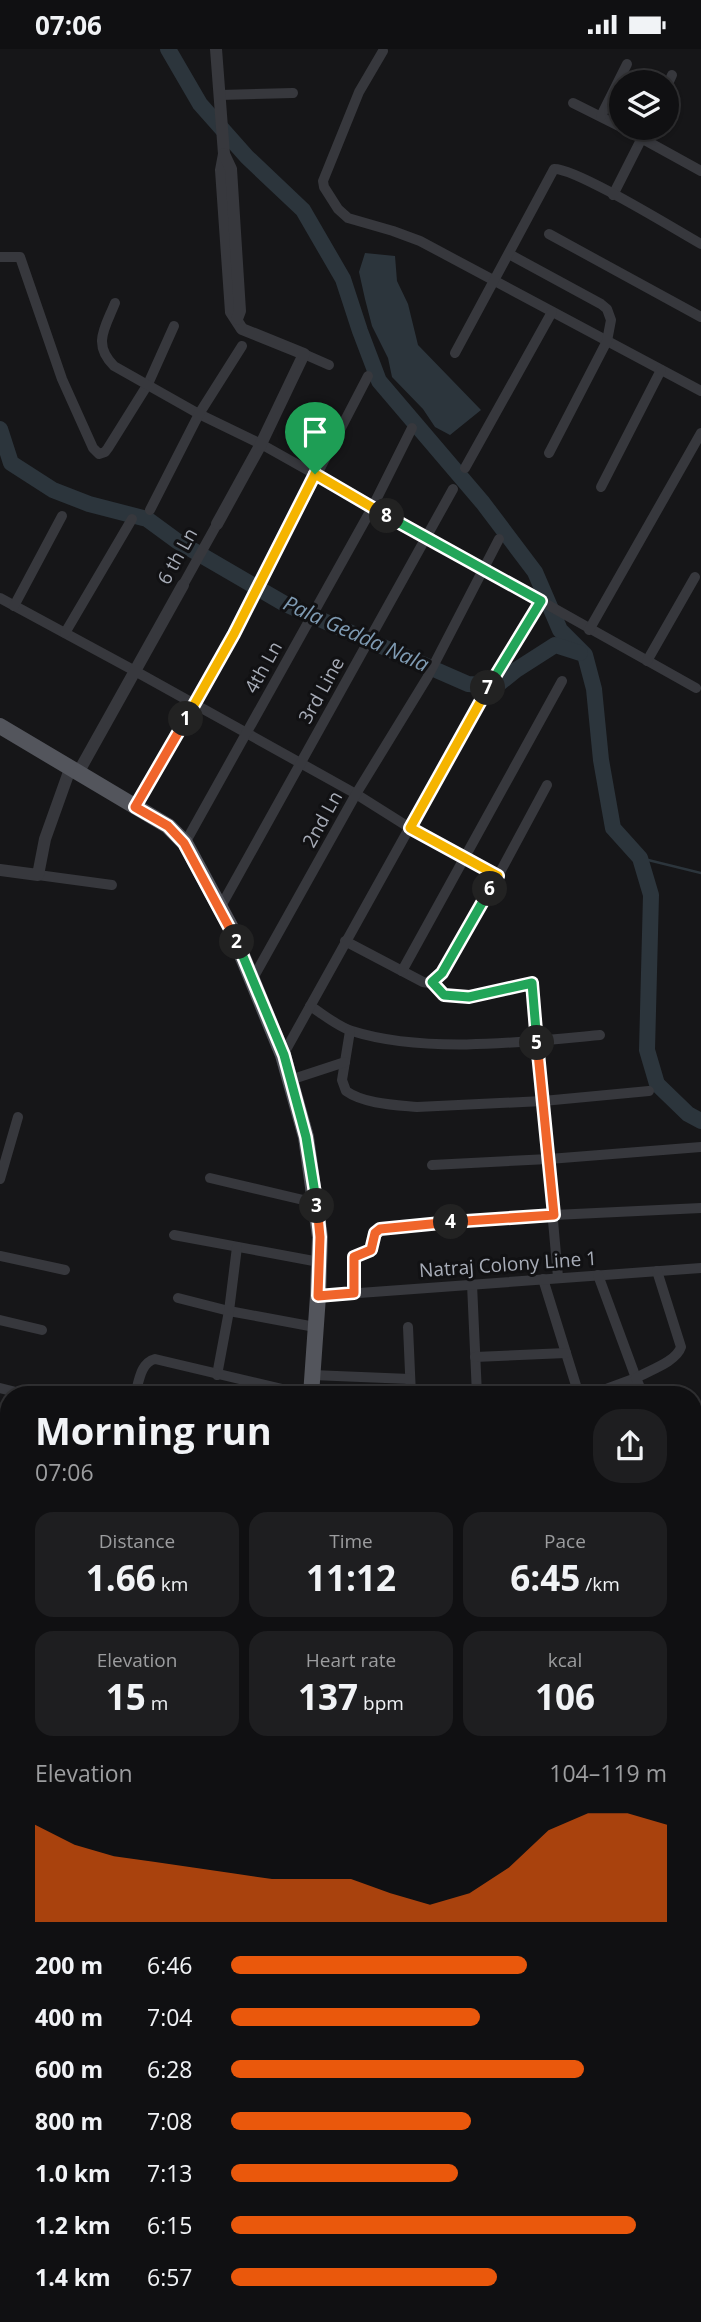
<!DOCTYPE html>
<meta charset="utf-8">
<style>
body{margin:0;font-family:"Open Sans",sans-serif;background:#1e1e20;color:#f1f3f6;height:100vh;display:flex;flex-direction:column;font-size:26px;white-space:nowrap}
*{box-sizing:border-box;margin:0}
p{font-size:23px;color:#9c9d9f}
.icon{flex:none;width:38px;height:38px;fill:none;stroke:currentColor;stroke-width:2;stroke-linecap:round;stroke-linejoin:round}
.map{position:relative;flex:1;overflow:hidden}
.details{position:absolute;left:0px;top:1337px;width:702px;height:936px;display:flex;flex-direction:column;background:#101012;border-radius:28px 28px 0 0;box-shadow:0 2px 5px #0004,0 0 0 2px #303032}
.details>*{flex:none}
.buttons{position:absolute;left:609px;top:21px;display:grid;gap:14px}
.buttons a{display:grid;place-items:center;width:70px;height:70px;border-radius:50%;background:#101012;box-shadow:0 2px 5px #0004,0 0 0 2px #303032;font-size:35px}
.pin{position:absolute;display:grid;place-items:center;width:60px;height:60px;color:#fff;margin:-72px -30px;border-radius:50% 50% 50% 0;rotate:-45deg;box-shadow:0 0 7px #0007}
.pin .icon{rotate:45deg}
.km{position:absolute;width:35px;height:35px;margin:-18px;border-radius:50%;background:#222;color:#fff;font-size:19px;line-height:35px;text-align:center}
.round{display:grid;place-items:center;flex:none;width:74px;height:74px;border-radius:28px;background:#1e1e20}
.headline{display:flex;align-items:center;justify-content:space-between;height:119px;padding:0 35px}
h1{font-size:38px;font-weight:700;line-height:52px}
.metrics{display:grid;grid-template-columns:repeat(3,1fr);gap:10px;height:119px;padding:7px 35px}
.metrics div{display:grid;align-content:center;border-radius:18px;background:#1e1e20;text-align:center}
.metrics b{font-size:35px;font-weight:700}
.metrics small{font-size:19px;font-weight:400}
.metrics p{font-size:19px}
.chart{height:196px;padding:14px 35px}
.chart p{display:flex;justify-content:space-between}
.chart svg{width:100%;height:126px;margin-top:7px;fill:#ea580c;opacity:.7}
ul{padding:0 35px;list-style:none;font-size:23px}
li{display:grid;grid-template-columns:112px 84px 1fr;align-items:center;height:52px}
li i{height:18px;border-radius:9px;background:#ea580c}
.status{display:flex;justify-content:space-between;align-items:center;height:49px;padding:0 35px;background:#101012;direction:ltr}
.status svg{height:19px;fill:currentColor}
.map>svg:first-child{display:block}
.green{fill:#1e261f}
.water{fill:#2c353c}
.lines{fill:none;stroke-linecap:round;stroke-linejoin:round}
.stream{stroke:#2c353c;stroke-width:2.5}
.river{stroke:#2c353c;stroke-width:16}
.minor{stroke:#37383d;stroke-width:10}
.tertiary{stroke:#37383d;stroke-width:12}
.primary{stroke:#53555c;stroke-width:16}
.split-1-casing{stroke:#fff;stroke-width:14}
.split-2-casing{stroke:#fff;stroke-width:14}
.split-3-casing{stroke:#fff;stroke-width:14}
.split-4-casing{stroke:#fff;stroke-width:14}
.split-5-casing{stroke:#fff;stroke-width:14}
.split-6-casing{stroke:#fff;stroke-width:14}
.split-7-casing{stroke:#fff;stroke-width:14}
.split-8-casing{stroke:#fff;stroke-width:14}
.split-9-casing{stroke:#fff;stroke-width:14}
.split-1{stroke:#f5b400;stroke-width:9}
.split-2{stroke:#f0652b;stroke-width:9}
.split-3{stroke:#22a559;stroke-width:9}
.split-4{stroke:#f0652b;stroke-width:9}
.split-5{stroke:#f0652b;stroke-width:9}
.split-6{stroke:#22a559;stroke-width:9}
.split-7{stroke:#f5b400;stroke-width:9}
.split-8{stroke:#22a559;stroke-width:9}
.split-9{stroke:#f5b400;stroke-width:9}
.labels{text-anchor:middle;stroke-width:6;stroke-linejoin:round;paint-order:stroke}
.street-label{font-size:19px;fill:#a8adb8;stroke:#111113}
.water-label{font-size:21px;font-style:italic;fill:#7f9bb3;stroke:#111113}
</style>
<div class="status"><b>07:06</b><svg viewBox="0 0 49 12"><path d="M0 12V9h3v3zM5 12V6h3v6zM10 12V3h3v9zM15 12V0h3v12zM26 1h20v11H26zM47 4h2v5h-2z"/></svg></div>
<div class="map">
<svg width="701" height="2273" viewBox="0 0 701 2273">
<rect width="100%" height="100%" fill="#161618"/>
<!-- green -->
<g class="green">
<path d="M701,1874V2273H561L560,2265L693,2264V1880Z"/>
<path d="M9,2055V2159H0V2117Z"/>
</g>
<!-- water -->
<path class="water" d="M365,204L395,207L397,232L408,255L418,296L481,361L450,386L435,378L423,360L392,328L388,309L372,277L365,250L359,223Z"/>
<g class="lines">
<!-- stream -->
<path class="stream" d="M640,809L701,824"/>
<!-- river -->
<g class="river">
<path d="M168,0L200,55L247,108L303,161L343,230L360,282L379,332L483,454L535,523L560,581L585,606L594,640L601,711L613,779L640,809L651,846L647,1001L657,1035L688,1065L701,1072"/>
<path d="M0,380L11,414L53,441L89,455L147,470L177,492L285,555L468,635L496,637L516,621L555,596L580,604"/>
</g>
<!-- minor -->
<g class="minor">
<path d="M383,2L359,43L323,132L324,138L338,160L348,169L393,182L420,192L701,342"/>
<path d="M667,37L672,26"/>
<path d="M220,46L293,44"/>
<path d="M573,54L621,78"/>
<path d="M601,67L627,15"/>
<path d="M623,79L701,122"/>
<path d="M613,146L647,79"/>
<path d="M549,185L701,268"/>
<path d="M509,205L601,255L607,260L611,271L607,292L549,404"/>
<path d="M0,208H20L62,330L93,399L99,405L105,403L108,399L148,335L174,277"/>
<path d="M115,254C105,279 92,295 114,317L199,365L261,395L696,639"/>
<path d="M455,304L554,120C576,119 676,181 701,195"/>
<path d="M304,305L329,316"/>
<path d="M465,419L552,263"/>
<path d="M601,438L661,321"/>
<path d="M150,461L199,365L242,297"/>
<path d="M183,536L217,475"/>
<path d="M0,549L135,622L356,745L410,779L498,827"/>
<path d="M14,557L62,467"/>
<path d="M589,581L701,384"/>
<path d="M65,584L132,470"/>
<path d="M647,612L695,528"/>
<path d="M135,758L234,585L368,327"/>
<path d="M185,794L372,459L412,379"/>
<path d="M38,826L112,836"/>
<path d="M220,859L453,440"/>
<path d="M345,892L423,933L429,934L436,931L498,827L547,736"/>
<path d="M402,922L562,632"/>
<path d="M252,931L356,745L427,629L499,490"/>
<path d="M432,933L444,946L469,948L532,935L558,1228"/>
<path d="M310,957C323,965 338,978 352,982C424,1005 526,993 600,986"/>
<path d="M350,982L342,1031L346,1042C364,1055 396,1056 417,1058L543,1052L649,1042"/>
<path d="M283,1006L480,652L541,553"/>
<path d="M290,1031L345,1013"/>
<path d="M432,1116L549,1110L701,1098"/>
<path d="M210,1129L316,1154"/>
<path d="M0,1130L18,1068"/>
<path d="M174,1186L319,1213"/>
<path d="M0,1207L65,1221"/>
<path d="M543,1230L579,1346"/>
<path d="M472,1235L477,1346"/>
<path d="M354,1244V1208L371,1201L375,1184L380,1180L554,1166L701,1159"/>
<path d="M318,1247L701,1219"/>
<path d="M178,1249L229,1262L315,1278"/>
<path d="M0,1271L42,1281"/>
<path d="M408,1278L411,1346"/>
<path d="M475,1308L566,1304"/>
<path d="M217,1326L229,1262L237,1198"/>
<path d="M312,1326L410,1330"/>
<path d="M0,1339L28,1346"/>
<path d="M135,1346C139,1333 140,1314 155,1310L308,1346"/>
<path d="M590,1346L636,1329L598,1226"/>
<path d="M643,1346L636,1329C650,1321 676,1313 681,1298L657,1222"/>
<path d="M693,1393L701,1390"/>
<path d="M0,1402L9,1404"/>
<path d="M693,1455H701"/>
<path d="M693,1484L698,1519L701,1597"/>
<path d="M0,1561L9,1563"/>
<path d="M0,1611L9,1616"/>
<path d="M693,1674L701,1673"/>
<path d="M0,1679L9,1682"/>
<path d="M0,1740L9,1741"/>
<path d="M693,1751L701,1750"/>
<path d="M0,1820L9,1822"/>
<path d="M0,1904L9,1871"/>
<path d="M279,2273L281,2264"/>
</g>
<!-- tertiary -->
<g class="tertiary">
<path d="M216,0L224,105L221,121L231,263L242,280L304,305L261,395L217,475"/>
<path d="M224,105L231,120L240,262L237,270"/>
<path d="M78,724L183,536"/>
<path d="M0,821L38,826L45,790L70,720"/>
<path d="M693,1811L701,1810"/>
<path d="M0,2165L9,2166"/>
<path d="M288,2264L298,2273"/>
<path d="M42,2273L46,2264"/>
<path d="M58,2273L63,2264"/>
</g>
<!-- primary -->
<g class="primary">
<path d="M0,677L168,777L185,794L230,877L283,1006L306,1088L320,1188L318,1247L311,1346"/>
<path d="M0,1471L9,1473"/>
<path d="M0,1488L9,1490"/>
<path d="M528,2264V2273"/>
<path d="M545,2264L546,2273"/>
</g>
</g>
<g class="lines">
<defs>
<path id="split-1" d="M186,670L234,585L315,425"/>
<path id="split-2" d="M186,670L135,758L168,777L184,794L237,893"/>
<path id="split-3" d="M237,893L284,1006L306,1088L317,1157"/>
<path id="split-4" d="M317,1157L320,1188L318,1247L354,1244V1208L371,1201L375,1184L380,1180L451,1173"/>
<path id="split-5" d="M451,1173L554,1166L537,994"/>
<path id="split-6" d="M490,840L442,924L432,933L444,946L469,948L532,934L537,994"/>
<path id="split-7" d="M488,639L410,779L498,827L490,840"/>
<path id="split-8" d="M387,467L541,552L488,639"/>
<path id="split-9" d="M315,425L387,467"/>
</defs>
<!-- split-1 casing -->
<use href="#split-1" class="split-1-casing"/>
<!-- split-2 casing -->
<use href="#split-2" class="split-2-casing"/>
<!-- split-3 casing -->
<use href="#split-3" class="split-3-casing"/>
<!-- split-4 casing -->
<use href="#split-4" class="split-4-casing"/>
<!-- split-5 casing -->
<use href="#split-5" class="split-5-casing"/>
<!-- split-6 casing -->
<use href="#split-6" class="split-6-casing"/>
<!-- split-7 casing -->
<use href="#split-7" class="split-7-casing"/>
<!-- split-8 casing -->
<use href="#split-8" class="split-8-casing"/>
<!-- split-9 casing -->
<use href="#split-9" class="split-9-casing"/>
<!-- split-1 -->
<use href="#split-1" class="split-1"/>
<!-- split-2 -->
<use href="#split-2" class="split-2"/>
<!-- split-3 -->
<use href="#split-3" class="split-3"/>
<!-- split-4 -->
<use href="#split-4" class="split-4"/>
<!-- split-5 -->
<use href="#split-5" class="split-5"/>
<!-- split-6 -->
<use href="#split-6" class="split-6"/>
<!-- split-7 -->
<use href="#split-7" class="split-7"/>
<!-- split-8 -->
<use href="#split-8" class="split-8"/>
<!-- split-9 -->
<use href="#split-9" class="split-9"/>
</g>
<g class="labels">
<!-- street labels -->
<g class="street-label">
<text transform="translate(177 507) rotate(-61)" y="7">6 th Ln</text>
<text transform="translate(263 618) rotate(-61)" y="7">4th Ln</text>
<text transform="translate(321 641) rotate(-61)" y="7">3rd Line</text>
<text transform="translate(322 770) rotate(-61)" y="7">2nd Ln</text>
<text transform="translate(508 1215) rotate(-4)" y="7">Natraj Colony Line 1</text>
</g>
<!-- water labels -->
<g class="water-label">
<text transform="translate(356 585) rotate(24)" y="7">Pala Gedda Nala</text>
</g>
</g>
</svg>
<div class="buttons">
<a><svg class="icon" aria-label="layers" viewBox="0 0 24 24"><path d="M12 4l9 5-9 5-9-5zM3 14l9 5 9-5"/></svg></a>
</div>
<div class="pin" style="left:315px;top:425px;background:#1e9e55"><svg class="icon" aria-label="arrive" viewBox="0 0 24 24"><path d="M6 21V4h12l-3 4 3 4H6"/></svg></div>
<b class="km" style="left:186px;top:670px">1</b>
<b class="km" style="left:237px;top:893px">2</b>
<b class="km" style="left:317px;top:1157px">3</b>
<b class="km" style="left:451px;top:1173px">4</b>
<b class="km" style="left:537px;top:994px">5</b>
<b class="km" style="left:490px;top:840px">6</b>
<b class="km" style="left:488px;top:639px">7</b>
<b class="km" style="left:387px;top:467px">8</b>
<section class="details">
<div class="headline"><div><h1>Morning run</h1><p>07:06</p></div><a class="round"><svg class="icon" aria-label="share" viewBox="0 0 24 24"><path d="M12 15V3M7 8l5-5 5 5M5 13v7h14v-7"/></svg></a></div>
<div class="metrics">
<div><p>Distance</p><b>1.66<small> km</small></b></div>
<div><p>Time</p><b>11:12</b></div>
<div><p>Pace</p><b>6:45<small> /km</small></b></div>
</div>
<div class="metrics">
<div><p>Elevation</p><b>15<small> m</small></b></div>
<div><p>Heart rate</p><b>137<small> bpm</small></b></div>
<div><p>kcal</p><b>106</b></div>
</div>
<div class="chart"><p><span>Elevation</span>104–119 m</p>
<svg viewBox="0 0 160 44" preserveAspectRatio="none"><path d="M0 44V10L10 17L20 21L30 23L40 25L50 27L60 29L70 29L80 29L90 34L100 38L110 34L120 25L130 12L140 6L150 6L160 10V44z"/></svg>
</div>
<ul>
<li><b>200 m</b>6:46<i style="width:68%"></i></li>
<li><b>400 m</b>7:04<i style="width:57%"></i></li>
<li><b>600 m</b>6:28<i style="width:81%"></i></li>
<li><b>800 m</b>7:08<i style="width:55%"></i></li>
<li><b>1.0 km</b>7:13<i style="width:52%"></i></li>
<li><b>1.2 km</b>6:15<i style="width:93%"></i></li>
<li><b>1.4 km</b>6:57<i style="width:61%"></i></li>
</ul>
</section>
</div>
